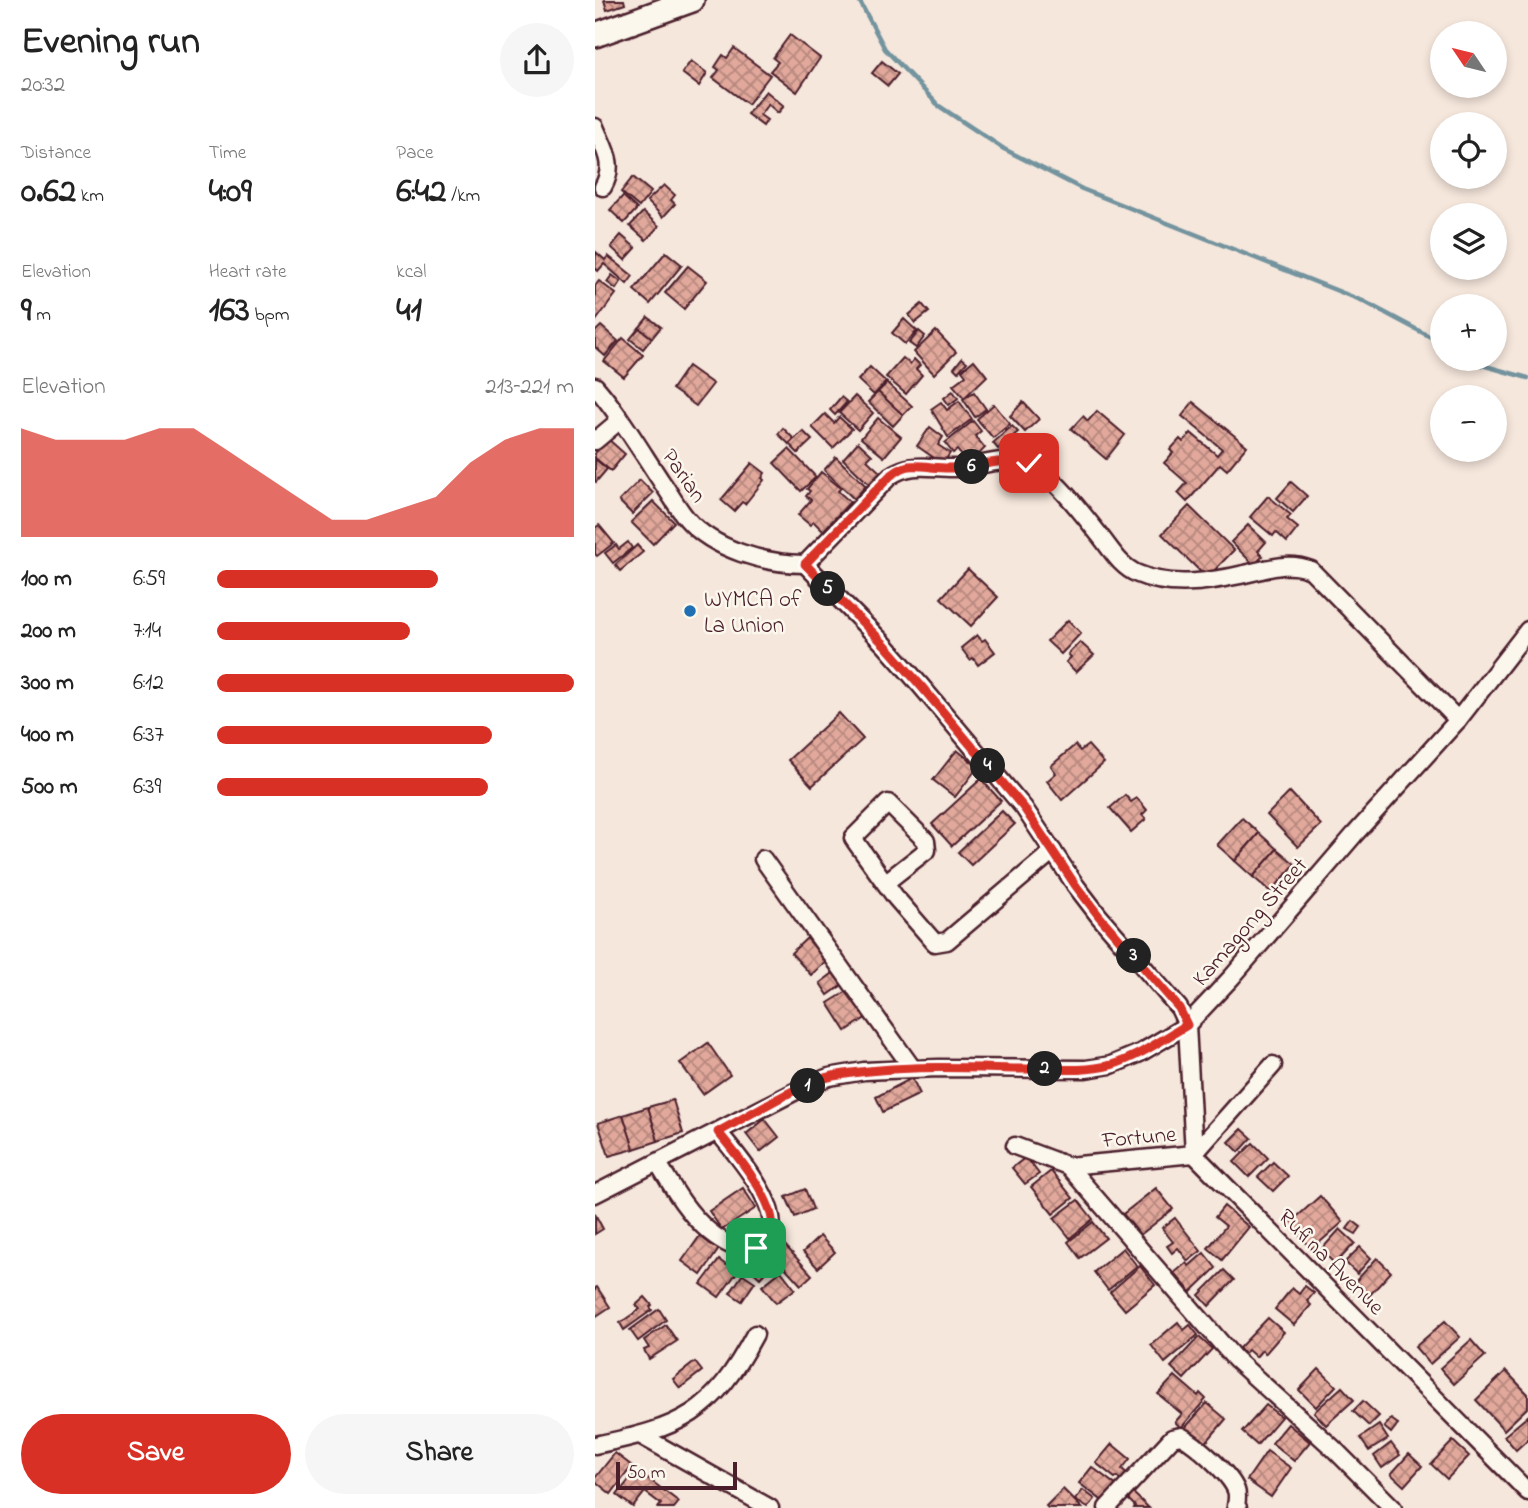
<!DOCTYPE html>
<meta charset="utf-8">
<style>
body{margin:0;font-family:"Indie Flower",sans-serif;background:#f6f6f6;color:#222;height:100vh;display:flex;flex-direction:column;font-size:26px;white-space:nowrap}
*{box-sizing:border-box;margin:0}
p{font-size:23px;color:#767676}
.icon{flex:none;width:38px;height:38px;fill:none;stroke:currentColor;stroke-width:2;stroke-linecap:round;stroke-linejoin:round}
.map{position:relative;flex:1;overflow:hidden}
.side{display:flex;flex-direction:column;background:#fff;width:595px}
.side>*{flex:none}
.needle{width:46px;rotate:305deg}
.controls{position:absolute;left:835px;top:21px;display:grid;gap:14px}
.controls a{display:grid;place-items:center;width:77px;height:77px;border-radius:50%;background:#fff;box-shadow:0 4px 10px #0003;font-size:35px}
.scale{position:absolute;left:21px;bottom:18px;width:121px;box-sizing:border-box;padding-left:7px;border:4px solid #4a1f2b;border-top:0;font-size:19px;line-height:24px;white-space:nowrap;color:#4a1f2b;-webkit-text-stroke:5px #fbf7ec;paint-order:stroke}
.pin{position:absolute;display:grid;place-items:center;width:60px;height:60px;color:#fff;margin:-30px;border-radius:14px;box-shadow:0 4px 10px #0006}
.km{position:absolute;width:35px;height:35px;margin:-18px;border-radius:50%;background:#222;color:#fff;font-size:19px;line-height:35px;text-align:center}
.round{display:grid;place-items:center;flex:none;width:74px;height:74px;border-radius:37px;background:#f6f6f6}
.overview{display:flex;align-items:center;justify-content:space-between;height:119px;padding:0 21px}
h1{font-size:38px;font-weight:800;line-height:52px}
.metrics{display:grid;grid-template-columns:repeat(3,1fr);gap:10px;height:119px;padding:7px 21px}
.metrics div{display:grid;align-content:center}
.metrics b{font-size:35px;font-weight:800}
.metrics small{font-size:19px;font-weight:400}
.metrics p{font-size:19px}
.chart{height:196px;padding:14px 21px}
.chart p{display:flex;justify-content:space-between}
.chart svg{width:100%;height:126px;margin-top:7px;fill:#d93025;opacity:.7}
.cta{display:flex;gap:14px;margin-top:auto;padding:14px 21px}
.cta a{flex:1;height:80px;border-radius:42px;background:#d93025;color:#fff;font-size:28px;font-weight:800;line-height:80px;text-align:center}
.cta a+a{background:#f6f6f6;color:#222}
ul{padding:0 21px;list-style:none;font-size:23px}
li{display:grid;grid-template-columns:112px 84px 1fr;align-items:center;height:52px}
li i{height:18px;border-radius:9px;background:#d93025}
main{display:flex;flex:1;min-height:0}
.map>svg:first-child{display:block}
.lines{fill:none;stroke-linecap:round;stroke-linejoin:round}
.stream{stroke:#73939e;stroke-width:4.5}
.building{fill:url(#building-cross-hatch);stroke:#4a1f2b;stroke-width:2}
.street-casing{stroke:#4a1f2b;stroke-width:21}
.secondary-casing{stroke:#4a1f2b;stroke-width:28}
.street{stroke:#fbf7ec;stroke-width:16}
.secondary{stroke:#fbf7ec;stroke-width:23}
.route-casing{stroke:#fff;stroke-width:14}
.route{stroke:#d93025;stroke-width:9}
.poi-dot{fill:#1f6fb2;stroke:#fbf7ec;stroke-width:2.5}
.labels{text-anchor:middle;stroke-width:5;stroke-linejoin:round;paint-order:stroke}
.street-label{font-size:23px;fill:#4a1f2b;stroke:#fbf7ec}
.poi-label{font-size:23px;fill:#4a1f2b;stroke:#fbf7ec;text-anchor:start}
</style>
<main>
<section class="side">
<div class="overview"><div><h1>Evening run</h1><p>20:32</p></div><a class="round"><svg class="icon" aria-label="share" viewBox="0 0 24 24"><path d="M12 15V3M7 8l5-5 5 5M5 13v7h14v-7"/></svg></a></div>
<div class="metrics">
<div><p>Distance</p><b>0.62<small> km</small></b></div>
<div><p>Time</p><b>4:09</b></div>
<div><p>Pace</p><b>6:42<small> /km</small></b></div>
</div>
<div class="metrics">
<div><p>Elevation</p><b>9<small> m</small></b></div>
<div><p>Heart rate</p><b>163<small> bpm</small></b></div>
<div><p>kcal</p><b>41</b></div>
</div>
<div class="chart"><p><span>Elevation</span>213–221 m</p>
<svg viewBox="0 0 160 44" preserveAspectRatio="none"><path d="M0 44V6L10 10L20 10L30 10L40 6L50 6L60 14L70 22L80 30L90 38L100 38L110 34L120 30L130 18L140 10L150 6L160 6V44z"/></svg>
</div>
<ul>
<li><b>100 m</b>6:59<i style="width:62%"></i></li>
<li><b>200 m</b>7:14<i style="width:54%"></i></li>
<li><b>300 m</b>6:12<i style="width:100%"></i></li>
<li><b>400 m</b>6:37<i style="width:77%"></i></li>
<li><b>500 m</b>6:39<i style="width:76%"></i></li>
</ul>
<div class="cta"><a>Save</a><a>Share</a></div>
</section>
<div class="map">
<svg width="933" height="1508" viewBox="0 0 933 1508">
<defs>
<pattern id="building-cross-hatch" width="8" height="8" patternUnits="userSpaceOnUse" patternTransform="scale(1.75)"><rect width="8" height="8" fill="#e1a89b"/><path d="M0 0l8 8M0 8l8-8" fill="none" stroke="#b8887f"/></pattern>
</defs>
<rect width="100%" height="100%" fill="#f6e7dc"/>
<filter id="ink" filterUnits="userSpaceOnUse"><feTurbulence type="fractalNoise" baseFrequency=".0143" numOctaves="2"/><feDisplacementMap in="SourceGraphic" scale="14" xChannelSelector="R" yChannelSelector="G"/><feConvolveMatrix kernelMatrix="1 2 1 2 8 2 1 2 1" color-interpolation-filters="sRGB"/></filter>
<g filter="url(#ink)">
<g class="lines">
<!-- stream -->
<g class="stream">
<path d="M264,0L290,49L344,106L409,149L487,189L768,301L847,343"/>
<path d="M876,359L887,365L933,378"/>
</g>
</g>
<!-- building -->
<g class="building">
<path d="M9,0H29L30,4L12,10Z"/>
<path d="M195,35L225,58L202,92L175,71L183,62L178,58Z"/>
<path d="M139,48L175,75L153,104L118,78L124,70L120,67L128,55L132,58Z"/>
<path d="M96,61L112,73L104,86L87,73Z"/>
<path d="M287,61L303,74L293,86L277,73Z"/>
<path d="M171,91L189,106L183,113L173,104L165,115L172,120L168,126L152,114Z"/>
<path d="M38,177L56,192L44,207L26,192Z"/>
<path d="M69,185L80,195L76,200L80,204L68,217L52,201Z"/>
<path d="M28,196L42,209L29,223L15,210Z"/>
<path d="M48,212L64,226L51,240L35,226Z"/>
<path d="M26,235L41,248L30,260L16,247Z"/>
<path d="M1,252L10,260L13,256L38,276L32,284L9,264L3,271L0,268Z"/>
<path d="M71,252L87,265L55,304L39,290Z"/>
<path d="M93,266L112,281L89,309L70,293Z"/>
<path d="M17,275L26,282L21,289L12,282Z"/>
<path d="M4,281L21,294L0,322V286Z"/>
<path d="M327,304L334,312L320,323L314,315Z"/>
<path d="M53,317L66,327L57,338L44,328Z"/>
<path d="M309,319L322,331L310,344L297,333Z"/>
<path d="M6,326L23,341L10,356L0,347V332Z"/>
<path d="M44,328L57,338L48,349L35,339Z"/>
<path d="M324,331L330,336L321,348L314,343Z"/>
<path d="M341,331L361,352L339,374L319,352Z"/>
<path d="M28,338L48,355L29,377L9,361Z"/>
<path d="M308,358L315,364L319,359L325,365L321,369L327,375L311,394L291,377Z"/>
<path d="M367,358L372,362L363,372L359,368Z"/>
<path d="M379,360L392,376L369,398L358,385L371,375L367,370Z"/>
<path d="M93,366L118,384L101,406L77,389Z"/>
<path d="M275,367L291,382L279,395L263,380Z"/>
<path d="M292,383L317,406L308,415L283,392Z"/>
<path d="M358,391L363,398L354,405L349,398Z"/>
<path d="M283,392L308,415L298,426L273,402Z"/>
<path d="M379,392L391,409L380,417L368,399Z"/>
<path d="M260,396L278,413L263,430L244,413Z"/>
<path d="M246,397L252,402L240,415L235,410Z"/>
<path d="M364,401L377,419L353,437L336,409L346,402L352,410Z"/>
<path d="M428,402L444,419L430,432L415,416Z"/>
<path d="M598,402L652,446L632,470L625,464L592,502L583,493L592,483L569,463L578,453L575,450L585,439L588,442L596,433L622,455L627,449L587,416Z"/>
<path d="M399,404L415,424L398,438L382,419Z"/>
<path d="M502,411L530,435L511,459L476,429L488,416L493,421Z"/>
<path d="M230,414L239,423L244,417L257,429L238,448L217,427Z"/>
<path d="M283,418L306,437L289,457L266,438Z"/>
<path d="M378,421L386,431L380,436L390,448L384,454L387,457L376,466L362,450L358,453L350,443Z"/>
<path d="M417,426L423,432L403,449L398,443Z"/>
<path d="M335,427L348,437L343,445L355,453L348,464L322,446Z"/>
<path d="M188,428L199,439L194,444L183,434Z"/>
<path d="M208,431L217,440L203,453L194,444Z"/>
<path d="M13,439L30,454L16,471L0,458V453Z"/>
<path d="M263,442L277,455L272,460L286,473L275,485L248,459Z"/>
<path d="M194,449L221,477L206,491L179,463Z"/>
<path d="M241,457L271,486L259,499L229,470Z"/>
<path d="M0,459L12,469L1,482L0,481Z"/>
<path d="M157,463L170,473L167,478L169,480L150,504L147,502L139,511L126,500Z"/>
<path d="M226,472L246,488L243,491L255,502L228,531L219,522L215,525L203,515L216,500L211,496L215,491L212,489Z"/>
<path d="M45,480L58,493L37,514L24,501Z"/>
<path d="M696,482L712,496L698,512L682,498Z"/>
<path d="M673,496L696,515L692,519L703,528L692,542L681,532L678,536L655,517Z"/>
<path d="M58,501L79,522L58,544L36,522Z"/>
<path d="M594,506L639,550L612,578L567,534Z"/>
<path d="M4,525L19,543L2,556L0,554V528Z"/>
<path d="M653,525L671,542L663,551L668,556L659,565L636,542Z"/>
<path d="M33,542L37,548L18,563L10,553L21,545L24,549Z"/>
<path d="M42,545L48,552L25,571L20,565Z"/>
<path d="M373,569L403,597L376,626L346,598Z"/>
<path d="M473,620L486,633L466,654L452,641Z"/>
<path d="M382,635L387,641L390,639L400,652L383,665L378,658L375,660L366,648Z"/>
<path d="M485,642L499,655L481,672L471,662L476,657L473,654Z"/>
<path d="M244,713L268,739L217,786L193,760Z"/>
<path d="M480,745L485,751L493,745L509,763L467,800L452,781L461,773L456,766Z"/>
<path d="M362,750L383,767L360,797L338,780Z"/>
<path d="M386,779L406,801L357,846L337,824Z"/>
<path d="M695,792L726,825L703,847L672,815Z"/>
<path d="M530,795L536,802L542,798L552,810L547,815L551,819L536,832L515,808Z"/>
<path d="M407,811L420,824L376,865L363,852Z"/>
<path d="M647,818L664,833L640,861L622,845Z"/>
<path d="M664,833L682,849L658,877L640,861Z"/>
<path d="M682,849L700,864L676,892L658,877Z"/>
<path d="M212,938L232,961L216,975L196,953Z"/>
<path d="M241,971L250,983L233,995L225,983Z"/>
<path d="M254,990L272,1017L251,1031L233,1003Z"/>
<path d="M113,1043L135,1075L108,1094L85,1063Z"/>
<path d="M317,1078L325,1094L288,1112L281,1097Z"/>
<path d="M78,1100L88,1133L63,1141L53,1107Z"/>
<path d="M53,1107L63,1141L39,1149L28,1115Z"/>
<path d="M28,1115L39,1149L14,1156L3,1123Z"/>
<path d="M170,1119L184,1137L165,1152L151,1134Z"/>
<path d="M647,1129L657,1138L644,1152L634,1142Z"/>
<path d="M658,1143L673,1158L654,1177L639,1162Z"/>
<path d="M431,1157L444,1174L430,1184L417,1168Z"/>
<path d="M678,1162L693,1176L678,1191L663,1177Z"/>
<path d="M456,1171L478,1198L458,1214L436,1187Z"/>
<path d="M148,1188L161,1208L127,1230L114,1211Z"/>
<path d="M561,1188L578,1209L545,1235L528,1214Z"/>
<path d="M210,1189L218,1209L200,1217L191,1197Z"/>
<path d="M725,1196L748,1222L717,1249L694,1224Z"/>
<path d="M483,1200L498,1219L475,1238L459,1218Z"/>
<path d="M629,1206L654,1227L627,1260L613,1248L631,1226L620,1217Z"/>
<path d="M0,1214L8,1229L0,1234Z"/>
<path d="M580,1218L606,1251L593,1261L583,1248L577,1253L572,1246L578,1242L567,1228Z"/>
<path d="M758,1221L766,1227L761,1234L752,1229Z"/>
<path d="M498,1222L511,1238L485,1258L473,1242Z"/>
<path d="M745,1229L760,1243L740,1264L726,1250Z"/>
<path d="M107,1233L126,1246L106,1275L87,1261Z"/>
<path d="M225,1236L240,1252L223,1268L208,1252Z"/>
<path d="M187,1242L217,1275L206,1285L176,1252Z"/>
<path d="M765,1247L776,1258L762,1274L750,1262Z"/>
<path d="M528,1248L542,1266L513,1290L499,1272Z"/>
<path d="M609,1253L621,1268L596,1292L579,1273L591,1263L594,1266Z"/>
<path d="M138,1256L148,1264L124,1297L106,1284L124,1260L131,1265Z"/>
<path d="M166,1257L176,1266L165,1278L155,1269Z"/>
<path d="M782,1258L796,1272L773,1297L759,1283Z"/>
<path d="M545,1266L560,1285L530,1310L515,1292Z"/>
<path d="M629,1270L639,1280L614,1306L604,1295Z"/>
<path d="M186,1271L200,1289L181,1303L167,1286Z"/>
<path d="M148,1274L160,1282L147,1301L135,1293Z"/>
<path d="M710,1286L719,1293L712,1301L716,1305L699,1325L680,1309L697,1288L704,1294Z"/>
<path d="M2,1287L15,1307L0,1317V1288Z"/>
<path d="M50,1297L57,1305L55,1307L57,1310L29,1330L25,1323L45,1309L41,1305Z"/>
<path d="M64,1309L71,1320L43,1341L35,1330Z"/>
<path d="M673,1318L689,1332L670,1354L667,1350L661,1357L653,1350L649,1354L644,1348Z"/>
<path d="M850,1321L865,1337L835,1364L820,1347Z"/>
<path d="M583,1322L589,1330L595,1325L603,1335L570,1363L556,1345Z"/>
<path d="M71,1325L82,1341L54,1359L49,1350L54,1348L49,1340Z"/>
<path d="M604,1337L617,1349L589,1379L576,1367Z"/>
<path d="M876,1340L890,1356L859,1384L845,1368Z"/>
<path d="M100,1362L107,1371L85,1388L78,1379Z"/>
<path d="M724,1369L741,1386L721,1407L704,1390Z"/>
<path d="M911,1371L933,1394V1407L909,1430L881,1400Z"/>
<path d="M580,1376L603,1396L605,1393L611,1399L586,1428L580,1422L587,1414L563,1394Z"/>
<path d="M747,1387L759,1400L731,1425L719,1412Z"/>
<path d="M768,1401L784,1416L774,1426L758,1411Z"/>
<path d="M612,1403L631,1419L608,1446L589,1429Z"/>
<path d="M671,1405L686,1417L662,1445L647,1432Z"/>
<path d="M933,1416V1439L921,1450L909,1436Z"/>
<path d="M796,1419L803,1424L796,1433L789,1427Z"/>
<path d="M693,1424L715,1442L699,1461L677,1443Z"/>
<path d="M784,1425L793,1439L774,1451L765,1438Z"/>
<path d="M858,1441L874,1456L852,1479L836,1464Z"/>
<path d="M796,1443L805,1455L787,1468L779,1456Z"/>
<path d="M517,1444L535,1459L527,1469L534,1475L528,1482L522,1477L520,1478L501,1463Z"/>
<path d="M672,1451L696,1468L676,1497L652,1480Z"/>
<path d="M20,1453L37,1466L16,1494L0,1481V1478Z"/>
<path d="M814,1454L827,1466L809,1486L796,1474Z"/>
<path d="M497,1467L522,1486L509,1502L484,1483Z"/>
<path d="M42,1470L84,1502L79,1508H63L66,1504L50,1492L38,1507L22,1495Z"/>
<path d="M468,1489L487,1508H453L451,1506Z"/>
<path d="M488,1490L500,1499L493,1508L480,1500Z"/>
<path d="M536,1491L554,1508H539L540,1506L530,1496Z"/>
</g>
<g class="lines">
<defs>
<g id="street">
<path d="M0,127C9,149 21,164 8,187"/>
<path d="M0,386C26,416 46,451 68,484C76,495 83,509 92,519C119,550 171,564 210,564"/>
<path d="M0,441L25,420"/>
<path d="M210,564L290,645L326,686L429,808L481,886L504,916L584,1008L592,1025L599,1154L933,1492"/>
<path d="M210,564L295,476C317,461 337,469 362,468C382,467 405,458 426,461C453,466 489,516 506,537C517,551 526,567 543,574C578,589 619,581 654,573C675,568 695,561 716,570L863,720L933,630"/>
<path d="M168,859L318,1069"/>
<path d="M290,883L332,850L331,841L293,803L258,838L260,841L301,898L340,943L352,941L458,851"/>
<path d="M420,1146L473,1166L599,1154L678,1065"/>
<path d="M63,1163C78,1188 92,1213 115,1232C125,1240 146,1254 159,1248C208,1228 141,1154 123,1132"/>
<path d="M473,1166L640,1359L738,1448L798,1508"/>
<path d="M0,1194L207,1088L234,1077L269,1071L344,1068L491,1069L516,1065L545,1053L592,1025L637,977L759,835L863,720"/>
<path d="M45,1435L175,1508"/>
<path d="M0,1445C87,1427 117,1415 160,1334"/>
<path d="M512,1508L577,1438L586,1436C601,1444 635,1474 641,1490C643,1495 642,1500 641,1506L643,1508"/>
</g>
<path id="secondary" d="M0,35L97,0"/>
</defs>
<!-- street casing -->
<use href="#street" class="street-casing"/>
<!-- secondary casing -->
<use href="#secondary" class="secondary-casing"/>
<!-- street -->
<use href="#street" class="street"/>
<!-- secondary -->
<use href="#secondary" class="secondary"/>
</g>
</g>
<g class="lines" filter="url(#ink)">
<defs>
<path id="route" d="M161,1248C167,1243 174,1239 176,1232C186,1206 138,1151 123,1132C154,1116 206,1082 238,1076C301,1064 367,1068 431,1069C459,1069 489,1072 516,1065C544,1057 568,1039 592,1025L584,1008L504,916L481,886L429,808L326,686L290,645L210,564L295,476C301,472 307,467 314,466C327,465 340,468 353,468C380,469 408,456 434,463"/>
</defs>
<!-- route casing -->
<use href="#route" class="route-casing"/>
<!-- route -->
<use href="#route" class="route"/>
</g>
<!-- markers -->
<circle class="poi-dot" cx="95" cy="611" r="7"/>
<g class="labels">
<!-- street labels -->
<g class="street-label">
<text transform="translate(90 475) rotate(55)" y="8">Parian</text>
<text transform="translate(654 921) rotate(-49)" y="8">Kamagong Street</text>
<text transform="translate(544 1136) rotate(-5)" y="8">Fortune</text>
<text transform="translate(737 1261) rotate(45)" y="8">Rufina Avenue</text>
</g>
<!-- poi labels -->
<g class="poi-label">
<text x="109" y="606">WYMCA of<tspan x="109" dy="26">La Union</tspan></text>
</g>
</g>
</svg>
<div class="controls">
<a><svg class="needle" viewBox="-14 -14 28 28"><path d="M0-13l5 13h-10z" fill="#e53935"/><path d="M0 13l5-13h-10z" fill="#767676"/></svg></a>
<a><svg class="icon" aria-label="locate" viewBox="0 0 24 24"><circle cx="12" cy="12" r="6"/><path d="M12 2v4M12 18v4M2 12h4M18 12h4"/></svg></a>
<a><svg class="icon" aria-label="layers" viewBox="0 0 24 24"><path d="M12 4l9 5-9 5-9-5zM3 14l9 5 9-5"/></svg></a>
<a>+</a>
<a>−</a>
</div>
<div class="scale">50 m</div>
<div class="pin" style="left:161px;top:1248px;background:#1e9e55"><svg class="icon" aria-label="arrive" viewBox="0 0 24 24"><path d="M6 21V4h12l-3 4 3 4H6"/></svg></div>
<div class="pin" style="left:434px;top:463px;background:#d93025"><svg class="icon" aria-label="check" viewBox="0 0 24 24"><path d="M5 12l5 5 9-10"/></svg></div>
<b class="km" style="left:213px;top:1086px">1</b>
<b class="km" style="left:450px;top:1069px">2</b>
<b class="km" style="left:539px;top:956px">3</b>
<b class="km" style="left:393px;top:766px">4</b>
<b class="km" style="left:233px;top:589px">5</b>
<b class="km" style="left:377px;top:467px">6</b>
</div>
</main>
